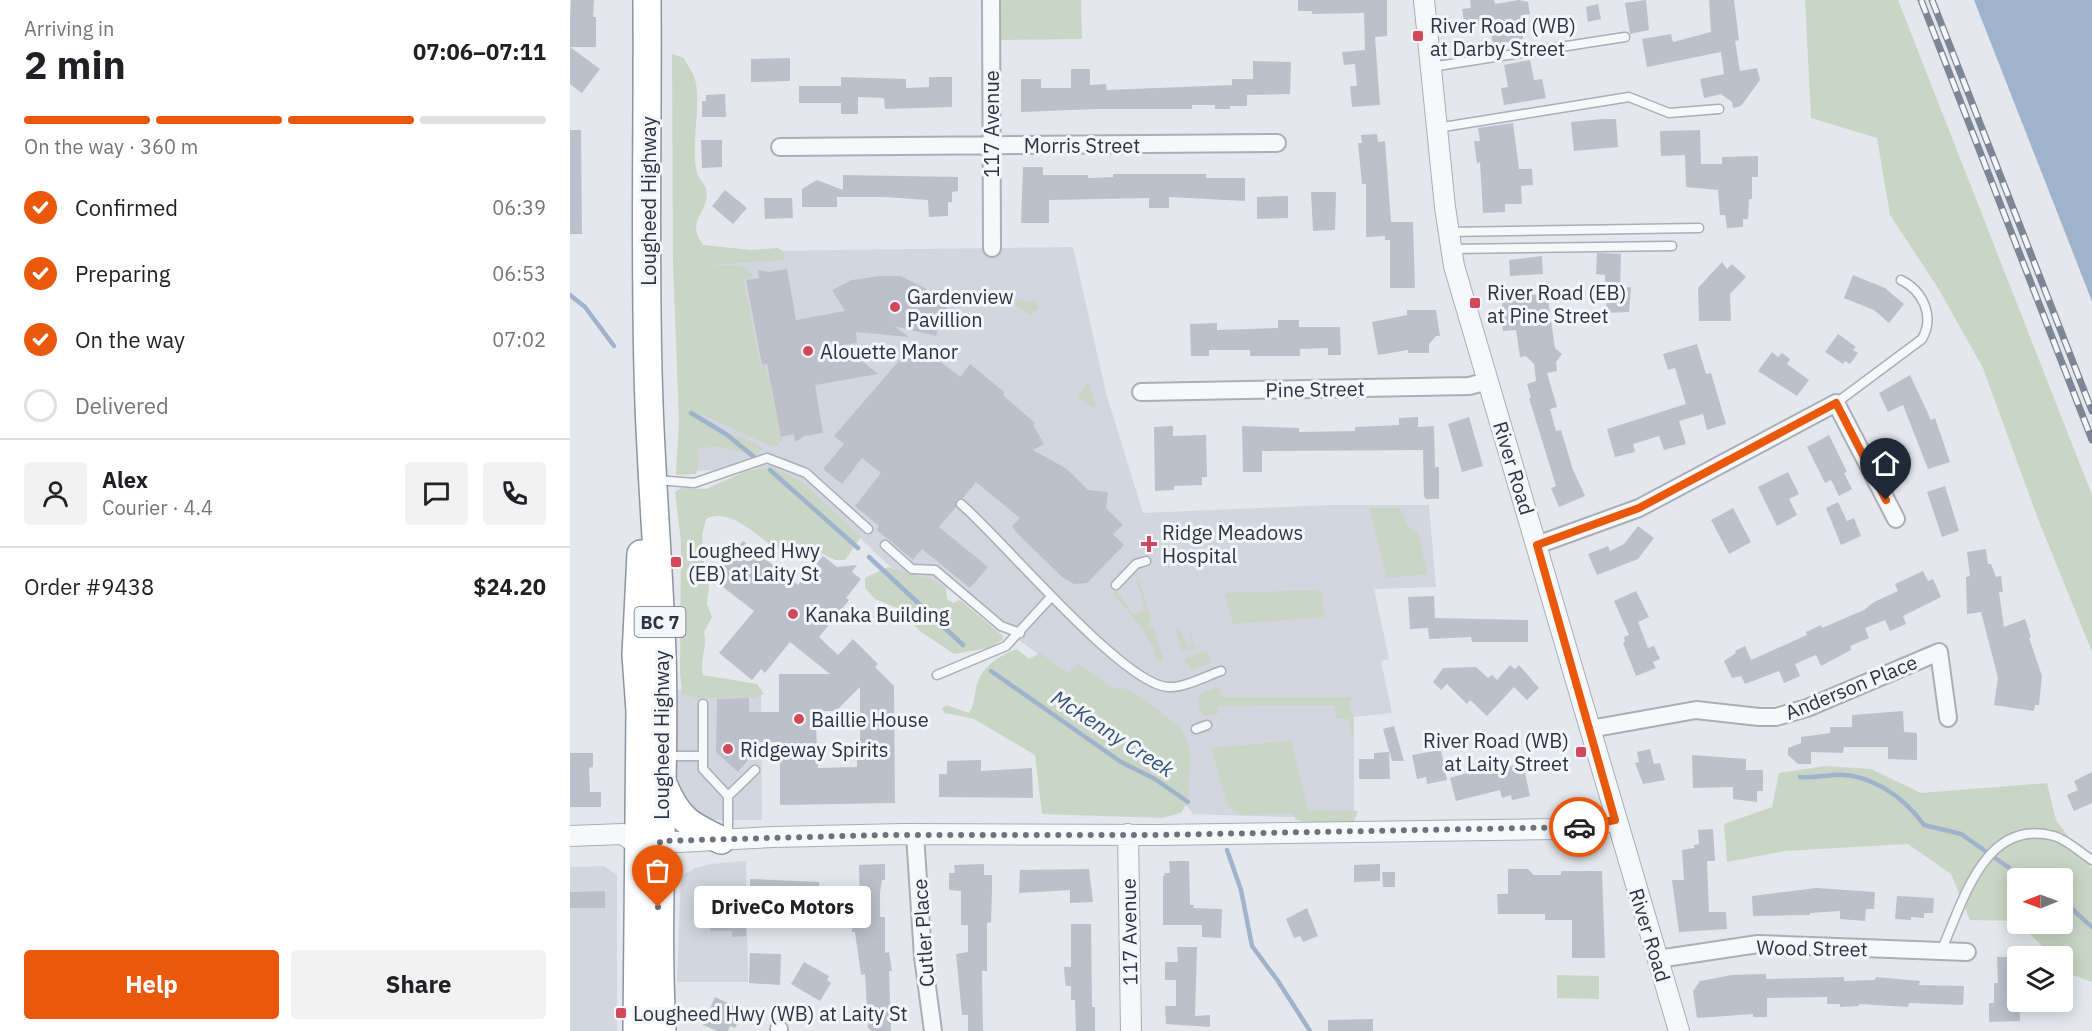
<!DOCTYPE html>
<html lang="en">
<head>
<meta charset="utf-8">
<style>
	:root { --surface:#fff; --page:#f2f2f2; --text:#202124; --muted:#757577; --line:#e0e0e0; --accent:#ea580c }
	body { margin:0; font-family:"IBM Plex Sans",sans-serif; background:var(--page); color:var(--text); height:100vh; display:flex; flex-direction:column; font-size:22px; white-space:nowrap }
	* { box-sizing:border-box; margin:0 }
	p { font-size:20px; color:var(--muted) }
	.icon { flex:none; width:33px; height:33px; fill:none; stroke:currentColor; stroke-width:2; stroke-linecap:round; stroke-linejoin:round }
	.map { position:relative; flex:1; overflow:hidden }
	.side { display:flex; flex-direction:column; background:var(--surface); width:570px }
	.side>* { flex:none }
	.needle { width:39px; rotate:269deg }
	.buttons { position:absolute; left:1437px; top:868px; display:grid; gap:12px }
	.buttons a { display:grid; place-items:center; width:66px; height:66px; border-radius:6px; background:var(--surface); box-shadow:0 3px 15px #0003; font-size:30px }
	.pin { position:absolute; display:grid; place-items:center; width:51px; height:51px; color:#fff; margin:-62px -26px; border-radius:50% 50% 50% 0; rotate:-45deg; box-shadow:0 0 6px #0007 }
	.pin .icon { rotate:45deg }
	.courier { position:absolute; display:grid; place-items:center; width:60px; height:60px; margin:-30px; border:4px solid #ea580c; border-radius:50%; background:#fff; color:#222; box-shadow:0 2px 8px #0007 }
	.bubble { position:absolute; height:42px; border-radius:6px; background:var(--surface); box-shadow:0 3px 15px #0003; font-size:20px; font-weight:700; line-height:42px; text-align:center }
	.overview em { font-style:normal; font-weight:700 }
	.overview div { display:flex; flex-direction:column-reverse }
	.overview { display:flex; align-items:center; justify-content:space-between; height:102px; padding:0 24px }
	h1 { font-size:39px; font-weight:700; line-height:45px }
	.bar { display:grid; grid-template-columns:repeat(4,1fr); gap:9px 6px; align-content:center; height:72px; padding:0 24px }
	.bar i { height:8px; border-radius:4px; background:var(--line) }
	.bar .current { background:var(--accent) }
	.bar p { grid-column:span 4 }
	.line { display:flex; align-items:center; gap:15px; padding:0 24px; border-top:2px solid var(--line) }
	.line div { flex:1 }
	.round { display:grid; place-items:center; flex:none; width:63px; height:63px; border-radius:6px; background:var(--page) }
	ol { padding:0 24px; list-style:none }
	li { display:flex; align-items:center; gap:18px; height:66px }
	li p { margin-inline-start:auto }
	li .icon { padding:6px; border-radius:50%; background:var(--accent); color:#fff; stroke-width:4 }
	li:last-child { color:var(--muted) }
	li i { width:33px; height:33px; border:3px solid var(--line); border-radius:50% }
	.cta { display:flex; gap:12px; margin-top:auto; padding:12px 24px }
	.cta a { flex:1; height:69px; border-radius:6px; background:var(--accent); color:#fff; font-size:24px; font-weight:700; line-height:69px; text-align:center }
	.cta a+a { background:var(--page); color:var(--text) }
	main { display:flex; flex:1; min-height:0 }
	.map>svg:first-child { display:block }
</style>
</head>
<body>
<main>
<section class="side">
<div class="overview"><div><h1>2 min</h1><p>Arriving in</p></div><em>07:06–07:11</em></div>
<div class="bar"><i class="current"></i><i class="current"></i><i class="current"></i><i></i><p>On the way · 360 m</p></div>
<ol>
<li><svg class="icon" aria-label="check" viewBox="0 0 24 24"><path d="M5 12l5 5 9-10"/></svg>Confirmed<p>06:39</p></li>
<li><svg class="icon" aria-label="check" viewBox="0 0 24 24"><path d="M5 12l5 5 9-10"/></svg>Preparing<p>06:53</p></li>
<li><svg class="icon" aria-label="check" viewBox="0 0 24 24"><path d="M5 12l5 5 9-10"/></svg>On the way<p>07:02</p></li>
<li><i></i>Delivered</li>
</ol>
<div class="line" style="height:108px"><a class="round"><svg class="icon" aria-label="person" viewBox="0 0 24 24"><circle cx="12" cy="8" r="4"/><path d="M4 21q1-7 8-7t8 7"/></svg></a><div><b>Alex</b><p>Courier · 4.4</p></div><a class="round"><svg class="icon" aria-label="chat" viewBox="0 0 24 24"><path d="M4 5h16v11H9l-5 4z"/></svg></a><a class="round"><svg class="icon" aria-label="phone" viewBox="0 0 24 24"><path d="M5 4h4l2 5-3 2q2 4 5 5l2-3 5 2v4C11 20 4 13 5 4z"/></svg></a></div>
<div class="line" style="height:78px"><div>Order #9438</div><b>$24.20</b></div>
<div class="cta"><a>Help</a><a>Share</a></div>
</section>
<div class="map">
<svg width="1522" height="1031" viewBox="0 0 1522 1031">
	<rect width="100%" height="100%" fill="#e4e7ec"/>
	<path fill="#d2d6de" d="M503,247L536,393L573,513L762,505H859L866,587L804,589L819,659L811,661L822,713L784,717V819L623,814L543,709L379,589L328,574L264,514L188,469L110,471V252Z
		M191,689L192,820H138L123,814L105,784L106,690Z
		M176,861L178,982H107L111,876L125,868L142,864Z
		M34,866L47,875V1031H0V867Z"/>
	<path fill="#c9d6c5" d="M429,0H511L512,39L430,40Z
		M1235,0H1328L1522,495V652L1468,519L1413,368L1368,288L1320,215L1307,138L1241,118Z
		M102,54L114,58C117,65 123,72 125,79C132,107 120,144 127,173C129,179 135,184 136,189C141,213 114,218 133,245L181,250L208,248L215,253L214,260L137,265L172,266L182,274V277L174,281L191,366H196L212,442L204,439L209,445L201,446L129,413C140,435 176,433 193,449L185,455L145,446L127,449L129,462L126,474L106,475V471L109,422L103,263Z
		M447,300L465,302L470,307L460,315L445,304Z
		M518,382L526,406L523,408L508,396Z
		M203,468L231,481L291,537L275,560H265L251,553L242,558L223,546L204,548C187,535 159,507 136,519L132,535L135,575L139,585L137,604L142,617L134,632C138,646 129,660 133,675L187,684L194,694L184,698H126L112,693L110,672L111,541L105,492L111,488L136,489L178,470Z
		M799,508H830L837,525L848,534L858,574L817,578Z
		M318,567C338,575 359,575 376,589L377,599L383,603L390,600L433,636L432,640L419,648L384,654L350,631L327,608L305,599L295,588V578Z
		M566,577L569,580L581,620L579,621L580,627L583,626L593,659L591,662L586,659C587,644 556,606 544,596L543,591L546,590L563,614L575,610Z
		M751,590L755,617L663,624L654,593Z
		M617,615L624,646L636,645L612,651L605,630L610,629L617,647L622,646Z
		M447,649L459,659L470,653L498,673L509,664L542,688L557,689L569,696L611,728L618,743L620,759L618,802L611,813L592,818L472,814L465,755L404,719L375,713L372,709L376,705L399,713C404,706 404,698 406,689C410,667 427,657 447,649Z
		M634,652L638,653L641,663L622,670L614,659Z
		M648,687L651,697H782L779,706L783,715V743L779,719L766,718L765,705L647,706L648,714L635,716L629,709L628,695Z
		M721,741L738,810L788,811L783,824H740L725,819L724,813L671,815L665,811L663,812L658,806L641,748Z
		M1255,766L1301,769L1351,793L1477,783L1486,820L1522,868V982L1500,974L1493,967L1492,957H1483L1450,924H1492V879H1448L1447,921L1400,920L1381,874L1338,844L1215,851L1157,862L1154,824L1202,807L1209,773Z
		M987,975L1029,976V999L987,998Z"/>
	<path fill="#9fb4cc" d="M1404,0H1522V302L1516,286Z"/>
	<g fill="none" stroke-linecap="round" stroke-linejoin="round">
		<path stroke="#9fb4cc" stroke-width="4.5" d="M0,295L15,307L44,346
			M121,413L156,434L184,457
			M200,470L288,548
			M299,557L393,645
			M421,671L551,762L585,779L618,802
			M1230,777C1242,778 1251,776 1263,775C1299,772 1334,797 1354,825L1391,834L1455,879
			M657,850L671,890L682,946L708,981L740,1031
			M1492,900L1522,927"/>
	</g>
	<path fill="#bbc0ca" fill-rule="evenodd" d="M1,0H24L23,17H26V47H0L30,69L12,93L0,84V16Z
		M728,0H817V36L805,37L810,105L782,107L780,86H787L785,64L774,65L772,52L795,50L794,13L742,14V11H728Z
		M900,0H924L925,4L949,0L958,2L960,14L953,15V39L923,45L919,23L895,27L892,9L901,8Z
		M1076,0L1079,30L1060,34L1055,3Z
		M1139,0H1164L1169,40L1165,41L1170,71L1187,68L1190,80L1171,106L1163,108L1162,102L1151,94L1134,98L1130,79L1154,74L1151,52L1077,67L1072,39L1101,34L1103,42L1141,32Z
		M1028,4L1031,19L1018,22L1016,7Z
		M220,58V81L181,82V59Z
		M960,60L964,80L972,79L976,98L934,105L931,88L938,87L934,65Z
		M683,61L721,62L720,94L677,95V106H660V109H645V105H622V109H527L451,112V79H471V88H501V69H520V85L536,84L537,90L662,85V79H683Z
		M271,77L336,79V88L359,87V77H382V107L315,109L314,98L288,97V114H271V103H229V86H271Z
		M155,94L156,117H132V101H136V95Z
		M1033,119H1046L1048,147L1004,151L1001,122Z
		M943,123L949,169H962L963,185L951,186L952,204H935V212L913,213L910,162L907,163L904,141H910L908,128Z
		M0,130H11L12,234H0Z
		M1130,130L1131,164H1152V157L1188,156V177H1182V199H1179L1178,219H1173V227L1157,228L1155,215H1150L1148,190L1116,187L1115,155L1091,156L1090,131Z
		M807,134L808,142L815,141L821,222H843L845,288H820V240H815V236L796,237V184H792L788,143H792L791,135Z
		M131,140H152V167L132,168Z
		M453,167H473V175H518V178L543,177V174H636V178H675V201L599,197V208H579V198L479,200V223H451Z
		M273,175L388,177V191L382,192V202H378V216L359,217L358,200L315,197H267V207H232V189L247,180L273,190Z
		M155,190L177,208L163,224L142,206Z
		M741,192H766L765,230L743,231Z
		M718,196V218L687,219V197Z
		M194,198H222L223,218L195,219Z
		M1027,253L1051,254L1050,288L1061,287L1059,312L1037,313L1035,275L1026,274Z
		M972,256L973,274L940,276L939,260Z
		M1152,262L1157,269L1162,264L1176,277L1160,294L1161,321H1129L1128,288Z
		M217,269L226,320L275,311L262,290L282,280L310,276H330L355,288L375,305L383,316L368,326L366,336L324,326L339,337L286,332L287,343L272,345L308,374L245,385L253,433L235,436L225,442L224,434L211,437L197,364L192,365L176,280L189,278L188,270L199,272Z
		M1283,275L1315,288L1334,304L1319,323L1304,310L1274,298Z
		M977,293L985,348L992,354L986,362L987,371L977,373L987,407L980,409L986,431L991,430L1003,470L1015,496L989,507L981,488L986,486L959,398H961L957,384L966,381L964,364L956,356L950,357L946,330L933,331L931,317L933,299Z
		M837,310H866L870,336H866L859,344V353H838V350L808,355L802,322L837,315Z
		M708,320H729V327H770L771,355H758V348L730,349V356H680V350H639V356H621L620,324L647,323V330L708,328Z
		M1268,334L1286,347L1283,350L1288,353L1280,364L1275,361L1273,364L1255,352Z
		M345,342L390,377L400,364L434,392L433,395L465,423L463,425L474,444L463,450L497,469L518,490L538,492L536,508L553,525L543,534L554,545L517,583L504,584L492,577L447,533L442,526L450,518L406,482L393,498L386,500V507L369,527L418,567L400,588L352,549L343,560L307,530L309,526L285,506L311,473L292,458L272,484L253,469L274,444L264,436Z
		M1127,344L1136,374L1141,373L1156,424L1137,430L1133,414L1109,421L1116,444L1094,450L1089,436L1063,444L1065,452L1045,457L1037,429L1116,404L1105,368L1098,370L1093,354Z
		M1202,352L1208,357L1212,353L1220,359L1217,364L1239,380L1227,396L1188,371Z
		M1340,375L1361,420L1365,418L1380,462L1358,469L1333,405L1318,412L1309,393Z
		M848,417V427L864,426L865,467H869V499H856L854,496L853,450L692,451V472H673L672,426L729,428V432L785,431V427L829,425V418Z
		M899,417L913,466L892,472L878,424Z
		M603,426V436L636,435L637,477H632V485L604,486V490L585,491L584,427Z
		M1259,435L1277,472L1274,473L1282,489L1269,496L1261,480L1255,483L1237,447Z
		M1218,472L1229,494L1219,499L1227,515L1207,526L1188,487Z
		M1375,486L1389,531L1372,537L1357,492Z
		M1268,502L1277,521L1284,518L1291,536L1271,545L1256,508Z
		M1163,508L1181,542L1159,554L1141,520Z
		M1068,526L1084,538L1068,559L1027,575L1018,554L1038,546L1040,551L1054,544Z
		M173,541L228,585L253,556L267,567L287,565L282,572L291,579L276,598L279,600L249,637L268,655L283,639L308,664L305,667L324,686L325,803L210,805V742H177L178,760L168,772L146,752L147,699L179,698V712H209V674H260L220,642L195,673L191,669L182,680L149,653L184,611L153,587L157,582L146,574ZM290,687V757H287V767L248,768L246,727L249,726L248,711H266Z
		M1416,549L1418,564H1421L1426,577L1431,576L1433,592H1429L1434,627L1455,619L1461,637L1459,638L1472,676L1469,705H1465L1464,711L1424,705L1428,678L1411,612L1397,614L1396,577L1400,576L1397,552Z
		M1353,571L1358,581L1363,579L1371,597L1333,616L1336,624L1320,631L1315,620L1295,628L1299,638L1280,646L1281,650L1251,666L1246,655L1225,664L1230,676L1214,683L1209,671L1175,684L1171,676L1162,678L1154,661L1166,653L1165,651L1175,646L1181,660L1237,635L1236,632L1251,625L1252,628L1294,610L1304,602L1328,591L1325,584Z
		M1066,591L1079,617L1068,622L1078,648L1084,646L1090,659L1083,662L1086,668L1066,676L1053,643L1055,642L1054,637L1059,635L1044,601Z
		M864,596L865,618L958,620V642H902L901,637L859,639L858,628L840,629L838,597Z
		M940,665L945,669L949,665L969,688L957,700L944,687L917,716L900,700L897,704L877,684L871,690L863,682L873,668L906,667L918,678L922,675L927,680Z
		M1333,711L1334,732L1347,733V760L1318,759V747H1274L1273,753L1241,752V764H1228L1218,755V748L1231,743V737L1260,733V727H1282V715Z
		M824,726L834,761H822L813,729Z
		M1080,749L1084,764L1090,763L1095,780L1073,784L1065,763L1069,762L1067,752Z
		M871,750L877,780L857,784L856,777L847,779L842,755Z
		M819,752L820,779H789V759H804V753Z
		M0,753H23V767L19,768L20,792H31V807H0Z
		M1122,755L1176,759V770H1193V791H1187V802L1163,799V787L1123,788Z
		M411,760V771L462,768L463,798L369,797V774H377V761Z
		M918,762L920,771L953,763L960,796L942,800L941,795L932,798L930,790L886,801L880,778L907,770L906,765Z
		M1522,772V803L1504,811L1497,795L1508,790L1504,781Z
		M1143,829L1145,861H1137L1139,912H1156L1157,929L1109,932L1102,880H1114L1112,850L1124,848V845L1129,844L1128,830Z
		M599,861H619L620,905H624L623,908L652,909L651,938L632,937V925H593V877L595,873H600Z
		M315,864V880H312L310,892V917H315V953L319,952L322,971H319L321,1031H302L298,1028L295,974L291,975L285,932H282L284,904H290L289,865Z
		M414,864V875H422V891L421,922L417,923V971H412L413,1031H398V1015H392L386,954L398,952V925H391V891L379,890V873H385L384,865Z
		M810,864V881L784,882V865Z
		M519,869L523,902L500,903V890L449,893L450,870Z
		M938,869H958L964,875H991V871H1032L1035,958H1002V920H975V914H928L927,894H938Z
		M812,872H825V887H813Z
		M180,879L249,882L250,902L202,903V907L176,908V936L162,937V931H140L143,897L180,896Z
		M1246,888L1305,892L1304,909H1296L1295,921L1270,919V911L1240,913V915L1183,916L1182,896Z
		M35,891V908H0V892Z
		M1327,896L1364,898L1363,913H1354V918L1341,917V920L1325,919Z
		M737,908L748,936L733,942L730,936L724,938L716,919Z
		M501,924H521L522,1007H525V1031H506L505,1000H501V986H496L495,980L494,967H501Z
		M607,947H627L625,1016L640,1015V1027L596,1024L595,1006H606V980H595V962H608Z
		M180,953L211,954L210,985L179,983Z
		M1427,957H1441V964H1448L1450,1021L1419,1022V1003H1424V983H1428Z
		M234,962L259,976L257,980L261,983L250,1001L221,984Z
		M1196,974V979L1274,977V981L1305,980L1306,977L1350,981L1349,985L1394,986L1393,1005L1339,1003L1338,1007L1289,1004V1006L1270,1007V1004H1257V997L1197,998V1017H1183V1014L1127,1018L1123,991L1130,981L1162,975Z
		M145,997L173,1010L165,1028L160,1026L158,1031H147L133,1025Z
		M803,1019V1031H758V1020Z"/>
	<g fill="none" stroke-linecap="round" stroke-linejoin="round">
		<defs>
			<path id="service" d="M861,67L1055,37
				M867,128L1059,97L1099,113L1149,109
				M878,232L1129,228
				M881,249L1102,246
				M1266,403L1352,339C1365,316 1353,291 1331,280
				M87,480L124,483L197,458L236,473L298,529
				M391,504C432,539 553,685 598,687C614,688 636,676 651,671
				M315,545L342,569L365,570L431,626L450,633
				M546,585L566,564L576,561
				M367,675L436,646L481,597
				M133,704V769L158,796V839
				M626,729L637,725
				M97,756H133
				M158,796L185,770
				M1371,951C1393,903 1414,817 1484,836C1496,839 1511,853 1522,860"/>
			<path id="minor" d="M421,0L422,248
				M210,147L707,143
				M571,392L899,386L918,381
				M967,545L1069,508L1266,403L1326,519
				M1020,729L1126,710L1189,717H1206L1237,708L1369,652L1378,718
				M345,834L353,957L363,1031
				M1088,959L1188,944L1397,952
				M209,1031V1029"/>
			<path id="tertiary" d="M854,0L875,207L884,266L1109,1031
				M558,834L561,1031
				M0,836L53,834L61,840L109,842L203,837L333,834L586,835L986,829L1025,826L1045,820"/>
			<path id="trunk" d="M77,0C78,135 74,270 79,404C82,487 89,570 92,653C96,779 85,905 92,1031
				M94,786C108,819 119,825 151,840
				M67,1031L70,711L66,655L71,554"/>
		</defs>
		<use href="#service" stroke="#a9aeb7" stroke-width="11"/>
		<use href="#minor" stroke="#a9aeb7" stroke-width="20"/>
		<use href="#tertiary" stroke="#a9aeb7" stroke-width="22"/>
		<use href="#trunk" stroke="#8b94a3" stroke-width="30"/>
		<use href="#service" stroke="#f7f8fa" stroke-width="8"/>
		<use href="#minor" stroke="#f7f8fa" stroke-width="16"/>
		<use href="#tertiary" stroke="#f7f8fa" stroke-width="20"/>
		<use href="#trunk" stroke="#fff" stroke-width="27"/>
		<defs>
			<path id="rail" d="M1351,0L1522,440
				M1362,0L1522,411"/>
		</defs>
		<use href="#rail" stroke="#7d8696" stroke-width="7"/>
		<use href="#rail" stroke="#f4f6f9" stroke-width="4.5" stroke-dasharray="14" stroke-linecap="butt"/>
	</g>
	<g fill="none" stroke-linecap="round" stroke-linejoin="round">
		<path stroke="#6c737f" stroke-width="6" stroke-dasharray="0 10.8" d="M88,907L90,841L312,835H586L1009,827"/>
		<path stroke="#ea580c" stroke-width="8" d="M1009,827L1045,820L967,545L1069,508L1266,403L1316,500"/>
	</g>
	<g fill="#d1495b" stroke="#f4f6f9" stroke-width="2">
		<rect x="842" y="30" width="12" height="12" rx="3"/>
		<rect x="899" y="297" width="12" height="12" rx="3"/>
		<circle cx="325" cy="307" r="6"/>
		<circle cx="238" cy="351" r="6"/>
		<path d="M576 535h6v6h6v6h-6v6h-6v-6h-6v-6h6z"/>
		<rect x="100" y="556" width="12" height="12" rx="3"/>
		<circle cx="223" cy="614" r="6"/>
		<circle cx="229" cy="719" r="6"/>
		<circle cx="158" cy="749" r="6"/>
		<rect x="1005" y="746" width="12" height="12" rx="3"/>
		<rect x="45" y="1007" width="12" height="12" rx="3"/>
	</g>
	<g text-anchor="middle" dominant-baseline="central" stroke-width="6" stroke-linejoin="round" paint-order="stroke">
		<rect fill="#f4f6f9" stroke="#676e7b" stroke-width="1.5" x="64.5" y="607" width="51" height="30" rx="4.5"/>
		<g font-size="18" font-weight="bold" fill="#2b3445">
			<text x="90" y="622">BC 7</text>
		</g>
		<g font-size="20" fill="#2b3445" stroke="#f4f6f9" text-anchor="start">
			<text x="860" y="25">River Road (WB)<tspan x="860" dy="23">at Darby Street</tspan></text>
			<text x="917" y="292">River Road (EB)<tspan x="917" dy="23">at Pine Street</tspan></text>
			<text x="337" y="296">Gardenview<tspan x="337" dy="23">Pavillion</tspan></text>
			<text x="250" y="351">Alouette Manor</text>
			<text x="592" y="532">Ridge Meadows<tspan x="592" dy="23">Hospital</tspan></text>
			<text x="118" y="550">Lougheed Hwy<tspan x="118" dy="23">(EB) at Laity St</tspan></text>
			<text x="235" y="614">Kanaka Building</text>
			<text x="241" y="719">Baillie House</text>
			<text x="999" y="740" text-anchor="end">River Road (WB)<tspan x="999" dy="23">at Laity Street</tspan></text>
			<text x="170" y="749">Ridgeway Spirits</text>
			<text x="63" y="1013">Lougheed Hwy (WB) at Laity St</text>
		</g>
		<g font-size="20" fill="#2b3445" stroke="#f4f6f9">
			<text transform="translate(421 124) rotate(-90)">117 Avenue</text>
			<text x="512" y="145">Morris Street</text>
			<text transform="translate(78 201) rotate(-90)">Lougheed Highway</text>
			<text transform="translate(745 389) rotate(-1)">Pine Street</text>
			<text transform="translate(944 468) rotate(73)">River Road</text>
			<text transform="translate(1281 687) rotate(-22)">Anderson Place</text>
			<text transform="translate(91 735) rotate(-90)">Lougheed Highway</text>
			<text transform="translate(559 932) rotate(-91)">117 Avenue</text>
			<text transform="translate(353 933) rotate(-94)">Cutler Place</text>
			<text transform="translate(1080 935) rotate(73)">River Road</text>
			<text transform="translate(1242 948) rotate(1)">Wood Street</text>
		</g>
		<g font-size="21" font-style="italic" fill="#34527a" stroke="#f4f6f9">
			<text transform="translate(543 733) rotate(33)">McKenny Creek</text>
		</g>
	</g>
</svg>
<div class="buttons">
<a><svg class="needle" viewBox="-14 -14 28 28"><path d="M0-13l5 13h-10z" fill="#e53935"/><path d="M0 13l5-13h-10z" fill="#757577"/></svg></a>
<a><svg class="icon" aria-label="layers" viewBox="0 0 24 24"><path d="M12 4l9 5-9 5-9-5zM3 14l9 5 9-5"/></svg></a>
</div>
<div class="pin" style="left:88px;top:907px;background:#ea580c"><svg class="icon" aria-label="bag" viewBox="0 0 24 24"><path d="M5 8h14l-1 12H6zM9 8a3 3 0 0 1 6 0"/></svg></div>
<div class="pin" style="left:1316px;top:500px;background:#1f2937"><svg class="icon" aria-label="home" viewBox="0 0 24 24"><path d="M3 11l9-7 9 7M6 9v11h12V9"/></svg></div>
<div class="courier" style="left:1009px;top:827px"><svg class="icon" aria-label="car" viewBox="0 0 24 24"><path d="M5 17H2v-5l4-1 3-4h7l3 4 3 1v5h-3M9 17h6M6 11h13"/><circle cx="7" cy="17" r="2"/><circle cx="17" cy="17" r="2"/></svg></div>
<div class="bubble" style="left:124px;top:886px;width:177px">DriveCo Motors</div>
</div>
</main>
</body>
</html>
